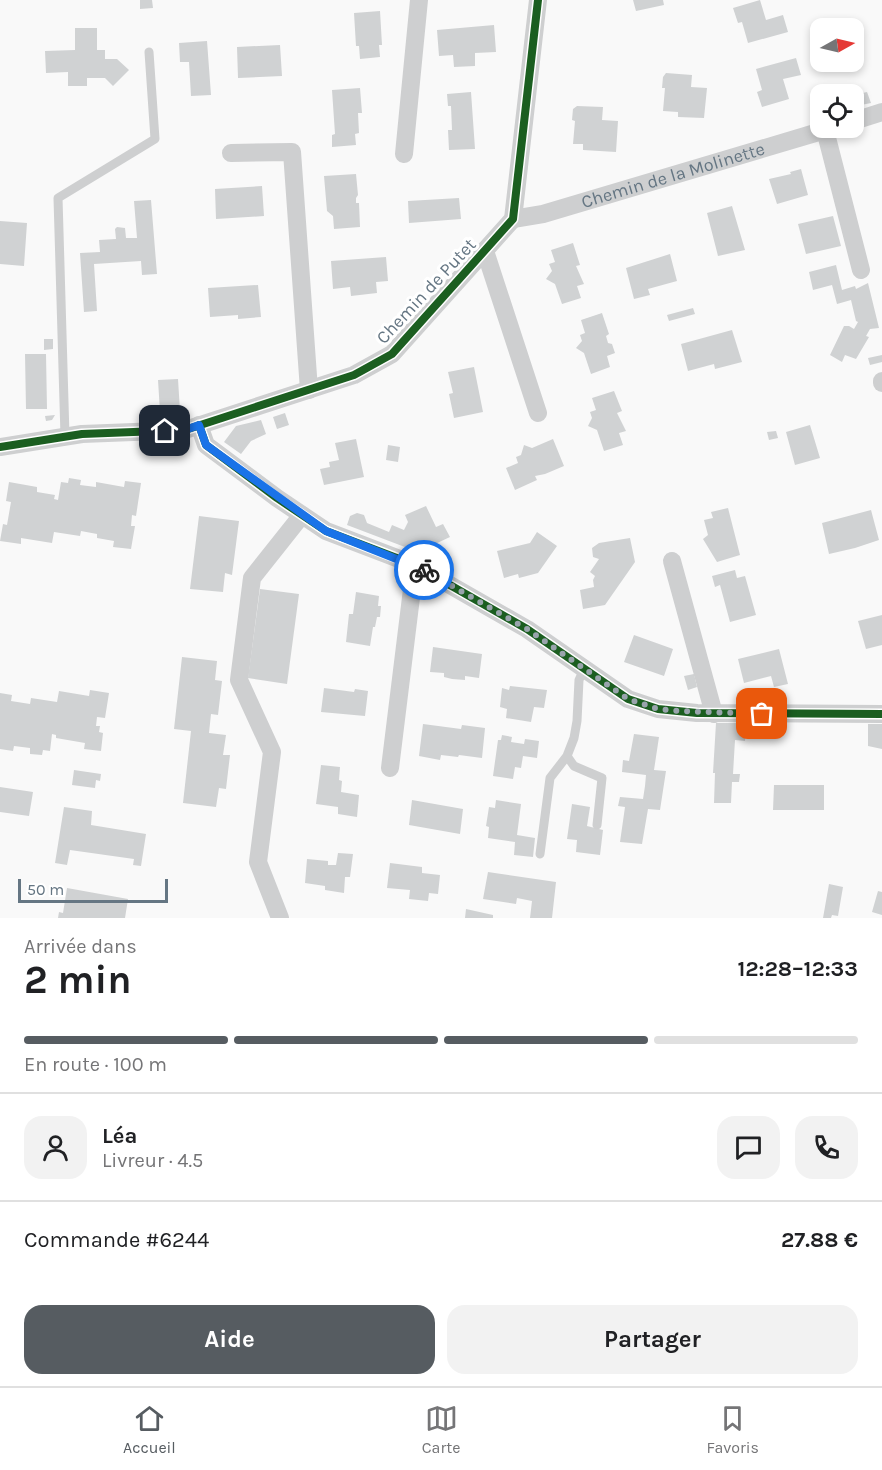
<!DOCTYPE html>
<html lang="fr">
<head>
<meta charset="utf-8">
<style>
	:root { --surface:#fff; --page:#f2f2f2; --text:#202124; --muted:#757577; --line:#e0e0e0; --accent:#565c61 }
	body { margin:0; font-family:Karla,sans-serif; background:var(--page); color:var(--text); height:100vh; display:flex; flex-direction:column; font-size:22px; white-space:nowrap }
	* { box-sizing:border-box; margin:0 }
	p { font-size:20px; color:var(--muted) }
	.icon { flex:none; width:33px; height:33px; fill:none; stroke:currentColor; stroke-width:2; stroke-linecap:round; stroke-linejoin:round }
	.map { position:relative; height:918px; overflow:hidden }
	.details { display:flex; flex-direction:column; background:var(--surface); flex:1 }
	.details>* { flex:none }
	.needle { width:39px; rotate:82deg }
	.tools { position:absolute; left:810px; top:18px; display:grid; gap:12px }
	.tools a { display:grid; place-items:center; width:54px; height:54px; border-radius:12px; background:var(--surface); box-shadow:0 3px 9px #0003; font-size:30px }
	.scale { position:absolute; left:18px; bottom:15px; width:150px; box-sizing:border-box; padding-left:6px; border:3px solid #657683; border-top:0; font-size:16px; line-height:21px; white-space:nowrap; color:#657683; -webkit-text-stroke:4px #fff; paint-order:stroke }
	.pin { position:absolute; display:grid; place-items:center; width:51px; height:51px; color:#fff; margin:-26px; border-radius:12px; box-shadow:0 3px 9px #0006 }
	.courier { position:absolute; display:grid; place-items:center; width:60px; height:60px; margin:-30px; border:4px solid #1a73e8; border-radius:50%; background:#fff; color:#222; box-shadow:0 2px 8px #0007 }
	.overview em { font-style:normal; font-weight:700 }
	.overview div { display:flex; flex-direction:column-reverse }
	.overview { display:flex; align-items:center; justify-content:space-between; height:102px; padding:0 24px }
	h1 { font-size:39px; font-weight:700; line-height:45px }
	.bar { display:grid; grid-template-columns:repeat(4,1fr); gap:9px 6px; align-content:center; height:72px; padding:0 24px }
	.bar i { height:8px; border-radius:4px; background:var(--line) }
	.bar .active { background:var(--accent) }
	.bar p { grid-column:span 4 }
	.line { display:flex; align-items:center; gap:15px; padding:0 24px; border-top:2px solid var(--line) }
	.line div { flex:1 }
	.round { display:grid; place-items:center; flex:none; width:63px; height:63px; border-radius:18px; background:var(--page) }
	.button { display:flex; gap:12px; margin-top:auto; padding:12px 24px }
	.button a { flex:1; height:69px; border-radius:18px; background:var(--accent); color:#fff; font-size:24px; font-weight:700; line-height:69px; text-align:center }
	.button a+a { background:var(--page); color:var(--text) }
	.menu { display:flex; justify-content:space-around; align-items:center; height:84px; border-top:2px solid var(--line); background:var(--surface); font-size:16px; color:var(--muted) }
	.menu a { display:grid; justify-items:center; gap:3px }
	.menu .active { color:var(--accent) }
	.map>svg:first-child { display:block }
</style>
</head>
<body>
<div class="map">
<svg width="882" height="918" viewBox="0 0 882 918">
	<rect width="100%" height="100%" fill="#f9f9f9"/>
	<path fill="#d0d2d3" d="M140,0H152L153,8L140,9Z
		M633,0H663L664,5L636,11Z
		M760,0L766,20L783,15L788,32L748,43L742,22L738,23L733,8Z
		M380,11L382,45H379L380,57L360,59L359,46H356L354,13Z
		M494,25L496,52L475,53V66L454,67L453,55L439,56L437,30Z
		M75,28H97V50H105V59H117L129,70L113,86L105,78H87V86H68V72L46,73L45,51L75,50Z
		M207,41L211,95L191,96L189,62H180L179,43Z
		M280,45L282,76L238,78L237,47Z
		M796,58L801,75L783,79L789,99L762,107L757,92L762,90L756,69Z
		M666,73L692,75L691,87L707,88L704,118L678,117V112L663,111L665,88H662L663,77Z
		M360,88L362,113H358L359,133L355,134L356,145L332,147V135L335,134L332,90Z
		M471,92L475,149L449,150L448,130H452L451,106H448L447,94Z
		M867,92L871,103L861,105L858,94Z
		M577,106L603,107L602,120L618,121L616,152L583,150V144H573L575,121L572,120L573,109Z
		M801,169L808,195L777,204L769,179L791,174L790,172Z
		M356,174L358,195L356,198V203H359L360,227L334,229L333,216L327,211L324,176Z
		M262,186L264,216L216,219L215,189Z
		M459,198L461,219L409,223L408,201Z
		M151,200L157,274L142,275L141,261L94,264L97,311L84,312L80,253L100,252L99,240L116,239L115,229L117,227L125,228L126,238H137L134,201Z
		M732,206L745,250L718,256L707,213Z
		M833,216L841,246L806,254L798,224Z
		M0,221L27,223L24,266L0,264Z
		M573,243L580,265L576,266L584,284L577,286L581,298L562,304L555,284L546,279L552,271L549,264L555,262L551,250Z
		M670,254L677,281L648,289L650,295L634,299L626,268Z
		M386,257L388,281L376,282L377,293L351,296L350,287L333,289L331,261Z
		M836,265L842,290L855,286L856,289L868,283L879,328L870,329L866,336L869,337L856,359L845,355L842,362L830,355L844,326H849L854,329L858,322L856,321L851,300L837,304L832,285L813,290L809,272Z
		M258,285L261,317L238,319V315L210,317L208,288Z
		M693,308L695,314L669,321L667,315Z
		M602,313L609,334L606,336L608,343L612,344L615,353L607,356L610,367L591,374L584,353L576,348L582,341L580,335L585,333L581,320Z
		M732,330L742,362L715,369L714,364L688,371L681,344Z
		M44,339H53V349L44,350Z
		M25,354H46L47,409H26Z
		M882,355V362L870,365L868,358Z
		M474,367L483,412L454,418L449,394L453,393L448,372Z
		M178,379L180,411L160,412L158,380Z
		M614,391L622,411L617,413L626,431L619,433L623,445L604,451L597,430L588,426L592,418L590,412L596,410L592,398Z
		M285,413L289,425L277,429L273,417Z
		M55,415L52,420L46,421L45,416Z
		M261,420L266,434L251,441L241,454L224,442L236,426Z
		M810,425L820,458L795,465L786,432Z
		M776,431L778,438L769,440L767,432Z
		M356,439L364,477L324,485L320,469L330,467L329,462L339,460L335,443Z
		M553,439L564,466L545,474L535,476L537,480L515,490L506,468L518,463L516,457L521,455L524,445L532,448Z
		M388,445L400,447L398,462L386,460Z
		M69,478L81,480L80,485L96,487V482L124,487L125,481L141,483L136,516L132,515L131,526H135L131,549L113,547L114,541L97,538V534L81,531L80,536L54,532L52,543L21,538V544L0,541L3,524L7,525L11,502L6,501L9,482L37,487V492L55,495L54,499L58,500L61,482L68,483Z
		M426,506L436,527L443,524L450,537L418,552L347,525L350,516L357,513L364,515L367,523L389,532L392,525L404,530L408,522L405,515Z
		M728,508L740,555L717,562L703,539L708,535L704,520L713,518L711,512Z
		M871,510L879,540L855,548L829,554L822,523Z
		M199,516L239,521L232,575L225,573L223,592L190,589Z
		M537,532L557,546L538,573L519,578L518,574L504,578L497,551L530,543Z
		M630,538L635,562L605,605L583,609L580,590L594,587L593,580L595,576L590,572L599,559L593,557L592,548L599,543Z
		M735,570L737,578L745,576L756,615L730,622L720,585L715,587L712,576Z
		M260,589L299,594L287,684L248,678Z
		M356,592L379,596L378,606H381L380,617H377L375,627H373L370,646L346,642L349,614H353Z
		M882,615V645L866,649L858,621Z
		M634,635L673,649L664,676L624,662Z
		M433,647L482,654L479,678L465,676V680L452,679L444,677V673L430,672Z
		M779,649L788,684L774,687L771,676L744,683L738,659Z
		M182,657L217,661L215,680L222,681L218,715L211,714L209,733L226,735L223,755H230L226,789L219,788L216,807L183,803L191,731L174,729Z
		M694,674L697,687L688,690L684,676Z
		M510,686L547,690L544,708L534,707L531,722L506,718L507,709L500,707L502,688L509,690Z
		M324,688L354,692L355,689L368,691L365,716L321,712Z
		M90,690L109,693L105,718L97,717L96,726H100L99,732L103,733L101,751L84,749L85,743L56,738V735L52,734L50,751L43,750L42,755L30,754V748L14,746L13,751L0,749V693L12,695L11,701L30,704L31,698L57,702L59,691L89,696Z
		M716,723H736V727H746L745,741L735,740L733,774H740L739,782H732L731,803H714L715,773H713Z
		M423,724L461,729L462,725L485,728L482,758L459,755L458,757L441,755L440,760L419,756Z
		M868,724H882V749L868,746Z
		M634,734L659,737L654,770L666,771L660,810L648,809L642,844L620,842L625,807L618,806L620,797L643,799L645,786L646,775L622,772L623,760L629,761Z
		M502,735L512,737L511,742L524,744L525,739L539,741L537,758L523,756L521,768L515,767L513,779L493,776L498,740H501Z
		M321,765L340,767L339,780L342,781L341,792L359,795L357,817L338,814V807L316,804Z
		M74,770L101,774L100,781L96,780L95,788L72,785Z
		M774,785H824V810H773Z
		M0,787L33,792L29,816L0,812Z
		M412,800L463,809L460,834L409,825Z
		M496,800L521,804L517,835L535,838L533,857L514,855L515,842L488,838L489,827L486,826L489,807L495,808Z
		M572,804L590,807L587,826L603,830L600,855L576,852L577,840L567,839Z
		M64,807L92,811L91,825L146,834L141,866L133,865L134,859L70,850L67,865L55,863Z
		M338,853L353,854L350,877H345L344,893L325,890V886L305,883L307,859L328,861V865H336Z
		M390,863L422,867V873L440,875L438,894L429,893L428,901L409,899L410,890L387,888Z
		M488,872L556,882L552,918H530L532,901L517,898L516,904L483,899Z
		M829,884L843,887L838,916L832,915L831,918H823Z
		M67,888L128,899L125,918H58L59,912L63,913Z
		M878,891L882,892V915L872,912Z
		M466,909L493,915V918H465Z"/>
	<g fill="none" stroke-linecap="round" stroke-linejoin="round">
		<path stroke="#cecfd0" stroke-width="9" d="M65,436L58,198L155,139L149,52
			M567,756L574,766L602,778L597,825
			M540,854L550,778L567,756L574,738L577,721L579,680L584,669"/>
		<g stroke="#cecfd0" stroke-width="18">
			<path d="M854,121L882,112"/>
			<path d="M825,130L861,270"/>
			<path d="M231,153L292,152L309,390"/>
			<path d="M404,154L419,0"/>
			<path id="s1" d="M513,219L543,214L832,128"/>
			<path d="M485,251L538,413"/>
			<path d="M882,381V383"/>
			<path d="M199,425L206,445L277,498L326,531L415,565L527,629L628,699L658,709L697,713L882,714"/>
			<path d="M0,447L82,434L185,430L354,375L392,354L513,219L538,0"/>
			<path d="M672,561L714,714"/>
			<path d="M390,768L415,565"/>
			<path d="M280,918L258,862L272,752L239,680L252,578L302,515"/>
		</g>
		<defs>
			<path id="cycleway" d="M199,425L206,445L277,498L326,531L415,565L527,629L628,699L658,709L697,713L882,714
				M0,447L82,434L185,430L354,375L392,354L513,219L538,0"/>
		</defs>
		<use href="#cycleway" stroke="#fff" stroke-width="11"/>
		<use href="#cycleway" stroke="#1b5e20" stroke-width="8"/>
	</g>
	<g fill="none" stroke-linecap="round" stroke-linejoin="round">
		<path stroke="#99a4ac" stroke-width="6" stroke-dasharray="0 10.8" d="M424,570L527,629L628,699L658,709L678,711L762,714"/>
		<path stroke="#1a73e8" stroke-width="8" d="M165,431L185,430L199,425L206,445L326,531L424,570"/>
	</g>
	<g text-anchor="middle" dominant-baseline="central" stroke-width="6" stroke-linejoin="round" paint-order="stroke">
		<g font-size="18" fill="#657683" stroke="#fff">
			<text stroke="none"><textPath href="#s1" startOffset="166">Chemin de la Molinette</textPath></text>
			<text transform="translate(426 291) rotate(-47)">Chemin de Putet</text>
		</g>
	</g>
</svg>
<div class="tools">
<a><svg class="needle" viewBox="-14 -14 28 28"><path d="M0-13l5 13h-10z" fill="#e53935"/><path d="M0 13l5-13h-10z" fill="#757577"/></svg></a>
<a><svg class="icon" aria-label="locate" viewBox="0 0 24 24"><circle cx="12" cy="12" r="6"/><path d="M12 2v4M12 18v4M2 12h4M18 12h4"/></svg></a>
</div>
<div class="scale">50 m</div>
<div class="pin" style="left:762px;top:714px;background:#ea580c"><svg class="icon" aria-label="bag" viewBox="0 0 24 24"><path d="M5 8h14l-1 12H6zM9 8a3 3 0 0 1 6 0"/></svg></div>
<div class="pin" style="left:165px;top:431px;background:#1f2937"><svg class="icon" aria-label="home" viewBox="0 0 24 24"><path d="M3 11l9-7 9 7M6 9v11h12V9"/></svg></div>
<div class="courier" style="left:424px;top:570px"><svg class="icon" aria-label="bike" viewBox="0 0 24 24"><circle cx="6" cy="16" r="4"/><circle cx="18" cy="16" r="4"/><path d="M6 16l4-8h5l3 8M10 8l3 8H6M13 5h3"/></svg></div>
</div>
<section class="details">
<div class="overview"><div><h1>2 min</h1><p>Arrivée dans</p></div><em>12:28–12:33</em></div>
<div class="bar"><i class="active"></i><i class="active"></i><i class="active"></i><i></i><p>En route · 100 m</p></div>
<div class="line" style="height:108px"><a class="round"><svg class="icon" aria-label="person" viewBox="0 0 24 24"><circle cx="12" cy="8" r="4"/><path d="M4 21q1-7 8-7t8 7"/></svg></a><div><b>Léa</b><p>Livreur · 4.5</p></div><a class="round"><svg class="icon" aria-label="chat" viewBox="0 0 24 24"><path d="M4 5h16v11H9l-5 4z"/></svg></a><a class="round"><svg class="icon" aria-label="phone" viewBox="0 0 24 24"><path d="M5 4h4l2 5-3 2q2 4 5 5l2-3 5 2v4C11 20 4 13 5 4z"/></svg></a></div>
<div class="line" style="height:78px"><div>Commande #6244</div><b>27.88 €</b></div>
<div class="button"><a>Aide</a><a>Partager</a></div>
</section>
<nav class="menu">
<a class="active"><svg class="icon" aria-label="home" viewBox="0 0 24 24"><path d="M3 11l9-7 9 7M6 9v11h12V9"/></svg>Accueil</a>
<a><svg class="icon" aria-label="map" viewBox="0 0 24 24"><path d="M3 6l6-2 6 2 6-2v14l-6 2-6-2-6 2zM9 4v14M15 6v14"/></svg>Carte</a>
<a><svg class="icon" aria-label="saved" viewBox="0 0 24 24"><path d="M7 4h10v16l-5-4-5 4z"/></svg>Favoris</a>
</nav>
</body>
</html>
